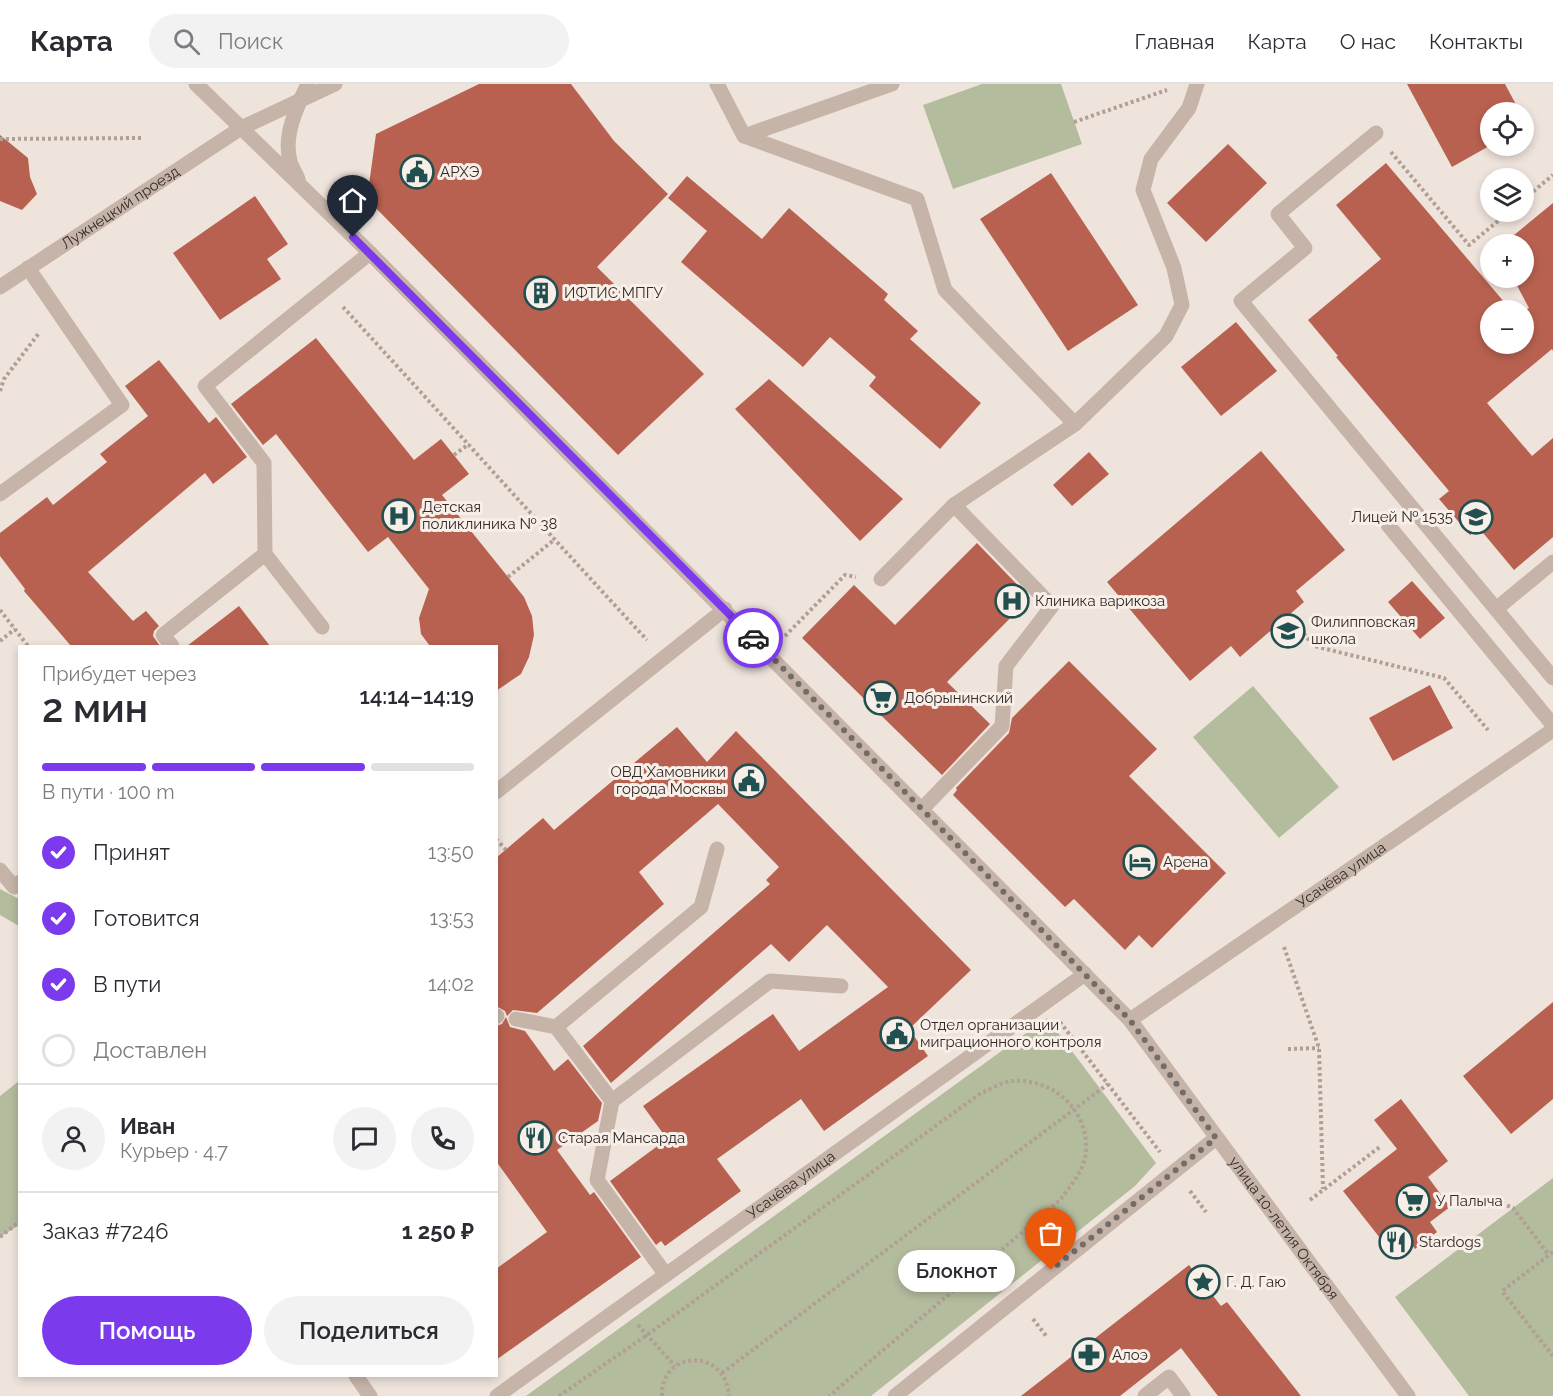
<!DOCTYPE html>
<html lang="ru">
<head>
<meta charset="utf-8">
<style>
	:root { --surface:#fff; --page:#f2f2f3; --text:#2b2b33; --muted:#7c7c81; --line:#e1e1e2; --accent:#7c3aed }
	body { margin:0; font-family:Raleway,sans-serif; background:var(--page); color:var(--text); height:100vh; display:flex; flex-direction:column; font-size:22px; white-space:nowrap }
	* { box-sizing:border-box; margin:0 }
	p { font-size:20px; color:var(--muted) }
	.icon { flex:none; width:33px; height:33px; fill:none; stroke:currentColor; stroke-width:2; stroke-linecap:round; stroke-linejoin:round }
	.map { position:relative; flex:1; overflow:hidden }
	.side { position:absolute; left:18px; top:561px; width:480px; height:732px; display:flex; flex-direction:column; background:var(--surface); border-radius:0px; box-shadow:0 3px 9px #0003 }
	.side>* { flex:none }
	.controls { position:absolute; left:1480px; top:18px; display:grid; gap:12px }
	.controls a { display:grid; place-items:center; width:54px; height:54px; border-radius:50%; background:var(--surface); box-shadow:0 3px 9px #0003; font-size:30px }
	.pin { position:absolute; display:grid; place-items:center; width:51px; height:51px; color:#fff; margin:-62px -26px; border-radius:50% 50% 50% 0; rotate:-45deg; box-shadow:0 0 6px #0007 }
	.pin .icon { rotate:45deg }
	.courier { position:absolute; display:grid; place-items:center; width:60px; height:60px; margin:-30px; border:4px solid #7c3aed; border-radius:50%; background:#fff; color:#222; box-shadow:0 2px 8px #0007 }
	.bubble { position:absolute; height:42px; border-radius:21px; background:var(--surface); box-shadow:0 3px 9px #0003; font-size:20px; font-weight:600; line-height:42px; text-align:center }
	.headline em { font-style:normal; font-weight:600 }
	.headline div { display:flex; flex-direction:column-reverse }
	.headline { display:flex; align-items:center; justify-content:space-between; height:102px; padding:0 24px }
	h1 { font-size:39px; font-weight:600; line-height:45px }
	.bar { display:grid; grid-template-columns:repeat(4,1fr); gap:9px 6px; align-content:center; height:72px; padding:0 24px }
	.bar i { height:8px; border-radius:4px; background:var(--line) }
	.bar .selected { background:var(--accent) }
	.bar p { grid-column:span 4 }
	.line { display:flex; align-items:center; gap:15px; padding:0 24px; border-top:2px solid var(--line) }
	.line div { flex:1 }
	.round { display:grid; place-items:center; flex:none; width:63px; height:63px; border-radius:32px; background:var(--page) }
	ol { padding:0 24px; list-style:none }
	li { display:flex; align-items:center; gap:18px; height:66px }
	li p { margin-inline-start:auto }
	li .icon { padding:6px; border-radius:50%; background:var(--accent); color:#fff; stroke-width:4 }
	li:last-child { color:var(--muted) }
	li i { width:33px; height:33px; border:3px solid var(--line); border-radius:50% }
	.cta { display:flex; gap:12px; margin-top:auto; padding:12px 24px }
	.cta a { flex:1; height:69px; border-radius:36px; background:var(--accent); color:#fff; font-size:24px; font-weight:600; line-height:69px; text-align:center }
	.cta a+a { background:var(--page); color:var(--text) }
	header { display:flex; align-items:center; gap:36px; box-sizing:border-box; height:84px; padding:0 30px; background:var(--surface); border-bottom:2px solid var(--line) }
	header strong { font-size:28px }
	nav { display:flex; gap:33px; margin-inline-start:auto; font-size:21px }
	.search { width:420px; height:54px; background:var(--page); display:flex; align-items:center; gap:15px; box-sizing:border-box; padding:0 21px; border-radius:33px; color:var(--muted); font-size:22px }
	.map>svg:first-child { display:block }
</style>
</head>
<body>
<header>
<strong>Карта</strong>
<div class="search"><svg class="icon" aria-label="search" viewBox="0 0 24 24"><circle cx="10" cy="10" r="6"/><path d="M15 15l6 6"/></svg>Поиск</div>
<nav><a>Главная</a><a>Карта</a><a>О нас</a><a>Контакты</a></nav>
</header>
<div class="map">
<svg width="1553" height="1312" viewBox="0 0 1553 1312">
	<rect width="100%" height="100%" fill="#efe4dc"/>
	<path fill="#b4bc9e" d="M982,0H1061L1082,60L953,105L923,21Z
		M1253,602L1339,703L1279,754L1193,653Z
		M0,805L17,814L19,813V842L0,831Z
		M1047,934L1156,1079L1135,1102L871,1312H526Z
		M19,997V1141L0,1153V1012Z
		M1553,1094V1312H1469L1395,1213Z"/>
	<path fill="#b86150" d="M479,0H571L614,57L668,110L597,183L704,290L618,371L367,115L376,50Z
		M1407,0H1505L1520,28H1491V61L1452,83Z
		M0,51L28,74L30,93L37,110L22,126L0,117Z
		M1228,60L1267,99L1206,158L1167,119Z
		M1386,79L1511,226H1491V260H1524V227L1529,224L1513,194H1524V160H1503L1553,119V267L1552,265L1487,319L1532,372L1553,354V453L1514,486L1479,444L1470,451L1439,415L1449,407L1336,273L1338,272L1308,236L1381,175L1336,121Z
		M1051,89L1138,221L1068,267L980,135Z
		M687,92L762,155L789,124L888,210L884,216L918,247L910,255L981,319L940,365L869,302L876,293L830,253L803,283L681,178L707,147L668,114Z
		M255,112L288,160L267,175L281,195L220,236L173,169Z
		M1236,238L1277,287L1221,332L1181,283Z
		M316,254L414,376L441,355L469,390L442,411L524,513L532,532L534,551L529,573L521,590L496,607V562H430L421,550L419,534L429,505L388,453L368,468L276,350L263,361L231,320Z
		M159,276L209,339L216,333L247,373L213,400L205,389L88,488L133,537L146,527L159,542L154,547L153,552L160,562H71L24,507L25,505L0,472V449L47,413L53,421L107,378L100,370L148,332L125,302Z
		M769,295L903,415L860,457L735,325Z
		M1261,367L1345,466L1296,507L1304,518L1240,573L1231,562L1190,597L1107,498Z
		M1089,368L1109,390L1072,422L1053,401Z
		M977,459L1030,514L947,598L990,640L942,691L802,554L854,501L895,541Z
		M1412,497L1445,534L1420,555L1388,518Z
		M239,522L270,562H187Z
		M1069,577L1157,665L1129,692L1226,789L1152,864L1139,851L1125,866L1074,815L1065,823L953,711L957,706L956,704L1009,649L1012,634Z
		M1430,601L1453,644L1393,677L1369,634Z
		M677,643L707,678L736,647L971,886L909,945L928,972L824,1047L801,1015L717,1075L741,1107L665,1162L661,1157L656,1161L610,1097L667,1055L643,1022L773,930L799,967L888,903L827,841L789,878L771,860L611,999L583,962L770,800L766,796L779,783L718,720L639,788L664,820L537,929L513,926L507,932L505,927L496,922V774L543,734L554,746Z
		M1553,918V1015L1511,1050L1463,992Z
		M506,933L510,943L525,947L554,987L568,975L602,1019L598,1037L557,1066L590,1111L594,1108L641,1173L496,1276V1185L547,1148L496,1077V942L502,940Z
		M1401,1015L1448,1077L1428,1093L1450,1123L1430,1138L1437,1148L1415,1165L1408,1156L1391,1168L1343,1107L1397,1065L1374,1036Z
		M1189,1181L1221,1222L1227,1218L1301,1312H1218L1181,1264L1120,1312H1021Z"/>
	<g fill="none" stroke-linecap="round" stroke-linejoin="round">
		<path stroke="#b19e94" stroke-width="4" stroke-dasharray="3 3" stroke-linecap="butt" d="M1074,38L1167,6
			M0,55L142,54
			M1391,68L1469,161L1509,128
			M1524,115L1553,91
			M343,223C445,334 545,446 647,556
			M0,307L4,295L39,249
			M454,371L469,360
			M508,493L554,456
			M0,526L28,562
			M1288,531L1314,562L1444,594L1488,646
			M785,552L845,491L856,493
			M0,557L15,545
			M496,755L506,766
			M1284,863L1319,964L1323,1105
			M1060,938L1160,1068
			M1288,965L1319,964
			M1190,1107L1206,1128
			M1310,1116L1381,1062
			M1496,1117L1513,1124L1549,1171
			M0,1153L20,1137
			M1553,1168L1502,1207L1553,1272
			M1033,1235L1047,1253
			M638,1241L675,1282
			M722,1289L1108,1000
			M559,1312L647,1251L981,1009C991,1005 1002,998 1012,997C1053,994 1089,1026 1086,1068C1084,1087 1070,1103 1059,1117L829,1312
			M662,1312C660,1266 726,1263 729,1312"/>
		<g stroke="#c6b4a9" stroke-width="15">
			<path id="s1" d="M196,0L370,169L1130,936L1408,1312"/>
			<path d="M717,0L744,52L892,0"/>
			<path d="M1376,49L1278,130L1305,164L1241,217L1553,594"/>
			<path d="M744,52L917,115L945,206L1075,340L1166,252L1182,221L1174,184L1143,106L1151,75L1189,24L1197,0"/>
			<path d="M298,95C296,89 291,83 290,77C283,52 297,22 308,0"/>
			<path id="s2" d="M0,203L241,44L335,0"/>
			<path d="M0,410L122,321L28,184"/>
			<path d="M954,421L1075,340"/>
			<path d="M1388,441L1553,641"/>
			<path d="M265,470L322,543"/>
			<path d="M881,495L954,421L1052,522L1006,582L1002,642L922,725"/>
			<path d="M1496,525L1553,478"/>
			<path d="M172,562L163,551L265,470L264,379L205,302L370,169"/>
			<path d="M496,708L725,525"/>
			<path d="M0,786L14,803L20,798"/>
			<path d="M496,932H497"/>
			<path d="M516,935L556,943L612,1017L597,1096L666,1191"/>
			<path id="s3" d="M1130,936L1553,646"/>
			<path d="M556,943L701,823L717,765"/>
			<path d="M612,1017L770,897L841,902"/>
			<path d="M356,1292L370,1312"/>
			<path id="s4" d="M497,1312L1085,890"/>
			<path d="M895,1312L1216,1054"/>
			<path d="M1145,1312L1169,1293L1183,1312"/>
		</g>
	</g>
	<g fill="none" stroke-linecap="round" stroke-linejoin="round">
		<path stroke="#756c67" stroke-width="6" stroke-dasharray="0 10.8" d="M753,554L1130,936L1216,1054L1051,1186"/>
		<path stroke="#7c3aed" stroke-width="8" d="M353,153L753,554"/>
	</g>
	<defs>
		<symbol id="civic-ring" viewBox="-11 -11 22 22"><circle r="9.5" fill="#f7efe8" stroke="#225050" stroke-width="1.5"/><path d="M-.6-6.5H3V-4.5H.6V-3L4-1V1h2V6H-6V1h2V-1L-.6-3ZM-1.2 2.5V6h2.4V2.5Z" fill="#225050"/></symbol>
		<symbol id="building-ring" viewBox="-11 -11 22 22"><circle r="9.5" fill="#f7efe8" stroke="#225050" stroke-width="1.5"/><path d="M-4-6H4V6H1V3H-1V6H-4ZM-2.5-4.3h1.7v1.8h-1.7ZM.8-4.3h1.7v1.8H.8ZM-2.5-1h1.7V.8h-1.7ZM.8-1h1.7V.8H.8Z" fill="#225050"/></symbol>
		<symbol id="hospital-ring" viewBox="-11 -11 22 22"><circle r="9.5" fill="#f7efe8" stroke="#225050" stroke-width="1.5"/><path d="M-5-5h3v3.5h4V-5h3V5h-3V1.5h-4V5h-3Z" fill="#225050"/></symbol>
		<symbol id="school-ring" viewBox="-11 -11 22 22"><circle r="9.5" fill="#f7efe8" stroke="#225050" stroke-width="1.5"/><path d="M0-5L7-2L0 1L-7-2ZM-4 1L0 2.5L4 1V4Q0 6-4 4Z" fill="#225050"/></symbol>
		<symbol id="supermarket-ring" viewBox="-11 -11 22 22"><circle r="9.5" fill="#f7efe8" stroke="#225050" stroke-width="1.5"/><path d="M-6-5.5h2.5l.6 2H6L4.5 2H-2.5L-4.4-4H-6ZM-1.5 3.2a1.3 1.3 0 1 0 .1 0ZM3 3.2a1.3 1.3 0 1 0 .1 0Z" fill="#225050"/></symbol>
		<symbol id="hotel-ring" viewBox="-11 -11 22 22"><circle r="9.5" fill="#f7efe8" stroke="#225050" stroke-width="1.5"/><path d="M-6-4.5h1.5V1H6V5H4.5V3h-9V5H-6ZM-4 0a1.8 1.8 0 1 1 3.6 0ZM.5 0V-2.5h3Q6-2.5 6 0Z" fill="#225050"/></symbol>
		<symbol id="restaurant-ring" viewBox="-11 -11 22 22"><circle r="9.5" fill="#f7efe8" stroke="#225050" stroke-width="1.5"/><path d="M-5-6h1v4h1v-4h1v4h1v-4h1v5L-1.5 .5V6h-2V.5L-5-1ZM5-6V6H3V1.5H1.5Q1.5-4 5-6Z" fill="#225050"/></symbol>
		<symbol id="sight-ring" viewBox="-11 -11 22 22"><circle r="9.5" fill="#f7efe8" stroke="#225050" stroke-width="1.5"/><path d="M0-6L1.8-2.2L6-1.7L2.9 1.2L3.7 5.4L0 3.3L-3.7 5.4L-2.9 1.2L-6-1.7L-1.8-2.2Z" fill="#225050"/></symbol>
		<symbol id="pharmacy-ring" viewBox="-11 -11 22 22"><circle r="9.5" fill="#f7efe8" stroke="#225050" stroke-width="1.5"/><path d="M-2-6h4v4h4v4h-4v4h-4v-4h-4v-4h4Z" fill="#225050"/></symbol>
	</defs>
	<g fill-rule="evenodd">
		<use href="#civic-ring" x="398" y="69" width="38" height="38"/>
		<use href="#building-ring" x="522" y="190" width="38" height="38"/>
		<use href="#hospital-ring" x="380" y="413" width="38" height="38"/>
		<use href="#school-ring" x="1457" y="414" width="38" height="38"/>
		<use href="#hospital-ring" x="993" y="498" width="38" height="38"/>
		<use href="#school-ring" x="1269" y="528" width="38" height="38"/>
		<use href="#supermarket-ring" x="862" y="595" width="38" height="38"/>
		<use href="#civic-ring" x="730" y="678" width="38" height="38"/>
		<use href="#hotel-ring" x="1121" y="759" width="38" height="38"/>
		<use href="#civic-ring" x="878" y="931" width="38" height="38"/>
		<use href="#restaurant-ring" x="516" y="1035" width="38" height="38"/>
		<use href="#supermarket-ring" x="1394" y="1098" width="38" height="38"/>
		<use href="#restaurant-ring" x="1377" y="1139" width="38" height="38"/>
		<use href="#sight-ring" x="1184" y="1179" width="38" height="38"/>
		<use href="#pharmacy-ring" x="1070" y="1252" width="38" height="38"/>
	</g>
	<g text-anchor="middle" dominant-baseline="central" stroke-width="6" stroke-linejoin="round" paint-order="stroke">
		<g font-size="15" fill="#342b28" stroke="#f7efe8" text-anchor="start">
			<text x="440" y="88">АРХЭ</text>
			<text x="564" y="209">ИФТИС МПГУ</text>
			<text x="422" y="423">Детская<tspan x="422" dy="17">поликлиника № 38</tspan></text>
			<text x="1453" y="433" text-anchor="end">Лицей № 1535</text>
			<text x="1035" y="517">Клиника варикоза</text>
			<text x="1311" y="538">Филипповская<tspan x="1311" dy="17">школа</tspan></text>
			<text x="904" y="614">Добрынинский</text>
			<text x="726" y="688" text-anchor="end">ОВД Хамовники<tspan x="726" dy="17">города Москвы</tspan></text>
			<text x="1163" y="778">Арена</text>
			<text x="920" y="941">Отдел организации<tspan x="920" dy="17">миграционного контроля</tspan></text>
			<text x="558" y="1054">Старая Мансарда</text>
			<text x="1436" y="1117">У Палыча</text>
			<text x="1419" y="1158">Stardogs</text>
			<text x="1226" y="1198">Г. Д. Гаю</text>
			<text x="1112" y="1271">Алоэ</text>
		</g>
		<g font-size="15" fill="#342b28" stroke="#f7efe8">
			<text stroke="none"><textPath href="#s2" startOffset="144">Лужнецкий проезд</textPath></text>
			<text stroke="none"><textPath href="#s3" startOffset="256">Усачёва улица</textPath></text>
			<text stroke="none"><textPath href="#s4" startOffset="362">Усачёва улица</textPath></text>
			<text stroke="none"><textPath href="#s1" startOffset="1581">улица 10-летия Октября</textPath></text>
		</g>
	</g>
</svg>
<div class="controls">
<a><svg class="icon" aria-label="locate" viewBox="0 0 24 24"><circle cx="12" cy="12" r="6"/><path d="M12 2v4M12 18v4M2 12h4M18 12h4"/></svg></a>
<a><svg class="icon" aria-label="layers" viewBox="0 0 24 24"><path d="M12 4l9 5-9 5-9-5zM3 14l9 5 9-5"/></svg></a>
<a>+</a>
<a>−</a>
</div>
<div class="pin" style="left:1051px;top:1186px;background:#ea580c"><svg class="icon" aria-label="bag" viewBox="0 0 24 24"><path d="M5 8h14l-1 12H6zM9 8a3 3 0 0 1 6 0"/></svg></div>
<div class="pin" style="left:353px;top:153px;background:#1f2937"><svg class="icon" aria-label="home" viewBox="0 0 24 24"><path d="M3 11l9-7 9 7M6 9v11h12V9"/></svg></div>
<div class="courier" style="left:753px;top:554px"><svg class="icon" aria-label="car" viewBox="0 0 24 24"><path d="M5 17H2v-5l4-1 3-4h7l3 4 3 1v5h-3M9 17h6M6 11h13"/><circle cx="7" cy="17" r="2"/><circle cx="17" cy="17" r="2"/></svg></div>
<div class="bubble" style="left:898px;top:1166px;width:117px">Блокнот</div>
<section class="side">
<div class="headline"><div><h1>2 мин</h1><p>Прибудет через</p></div><em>14:14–14:19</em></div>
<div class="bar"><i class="selected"></i><i class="selected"></i><i class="selected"></i><i></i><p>В пути · 100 m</p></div>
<ol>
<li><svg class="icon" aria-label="check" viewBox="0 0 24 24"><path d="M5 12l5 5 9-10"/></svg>Принят<p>13:50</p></li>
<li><svg class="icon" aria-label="check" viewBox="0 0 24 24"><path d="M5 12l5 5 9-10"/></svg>Готовится<p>13:53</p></li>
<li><svg class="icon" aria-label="check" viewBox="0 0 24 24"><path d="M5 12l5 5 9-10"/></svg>В пути<p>14:02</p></li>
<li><i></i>Доставлен</li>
</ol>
<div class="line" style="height:108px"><a class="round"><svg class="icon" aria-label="person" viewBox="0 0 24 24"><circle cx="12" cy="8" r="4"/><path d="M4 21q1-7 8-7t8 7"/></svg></a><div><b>Иван</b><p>Курьер · 4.7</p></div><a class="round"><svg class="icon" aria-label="chat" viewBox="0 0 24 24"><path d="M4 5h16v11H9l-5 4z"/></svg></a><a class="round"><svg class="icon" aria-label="phone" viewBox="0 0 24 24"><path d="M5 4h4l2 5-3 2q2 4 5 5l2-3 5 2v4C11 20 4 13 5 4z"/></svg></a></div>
<div class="line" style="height:78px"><div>Заказ #7246</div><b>1 250 ₽</b></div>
<div class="cta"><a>Помощь</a><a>Поделиться</a></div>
</section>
</div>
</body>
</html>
